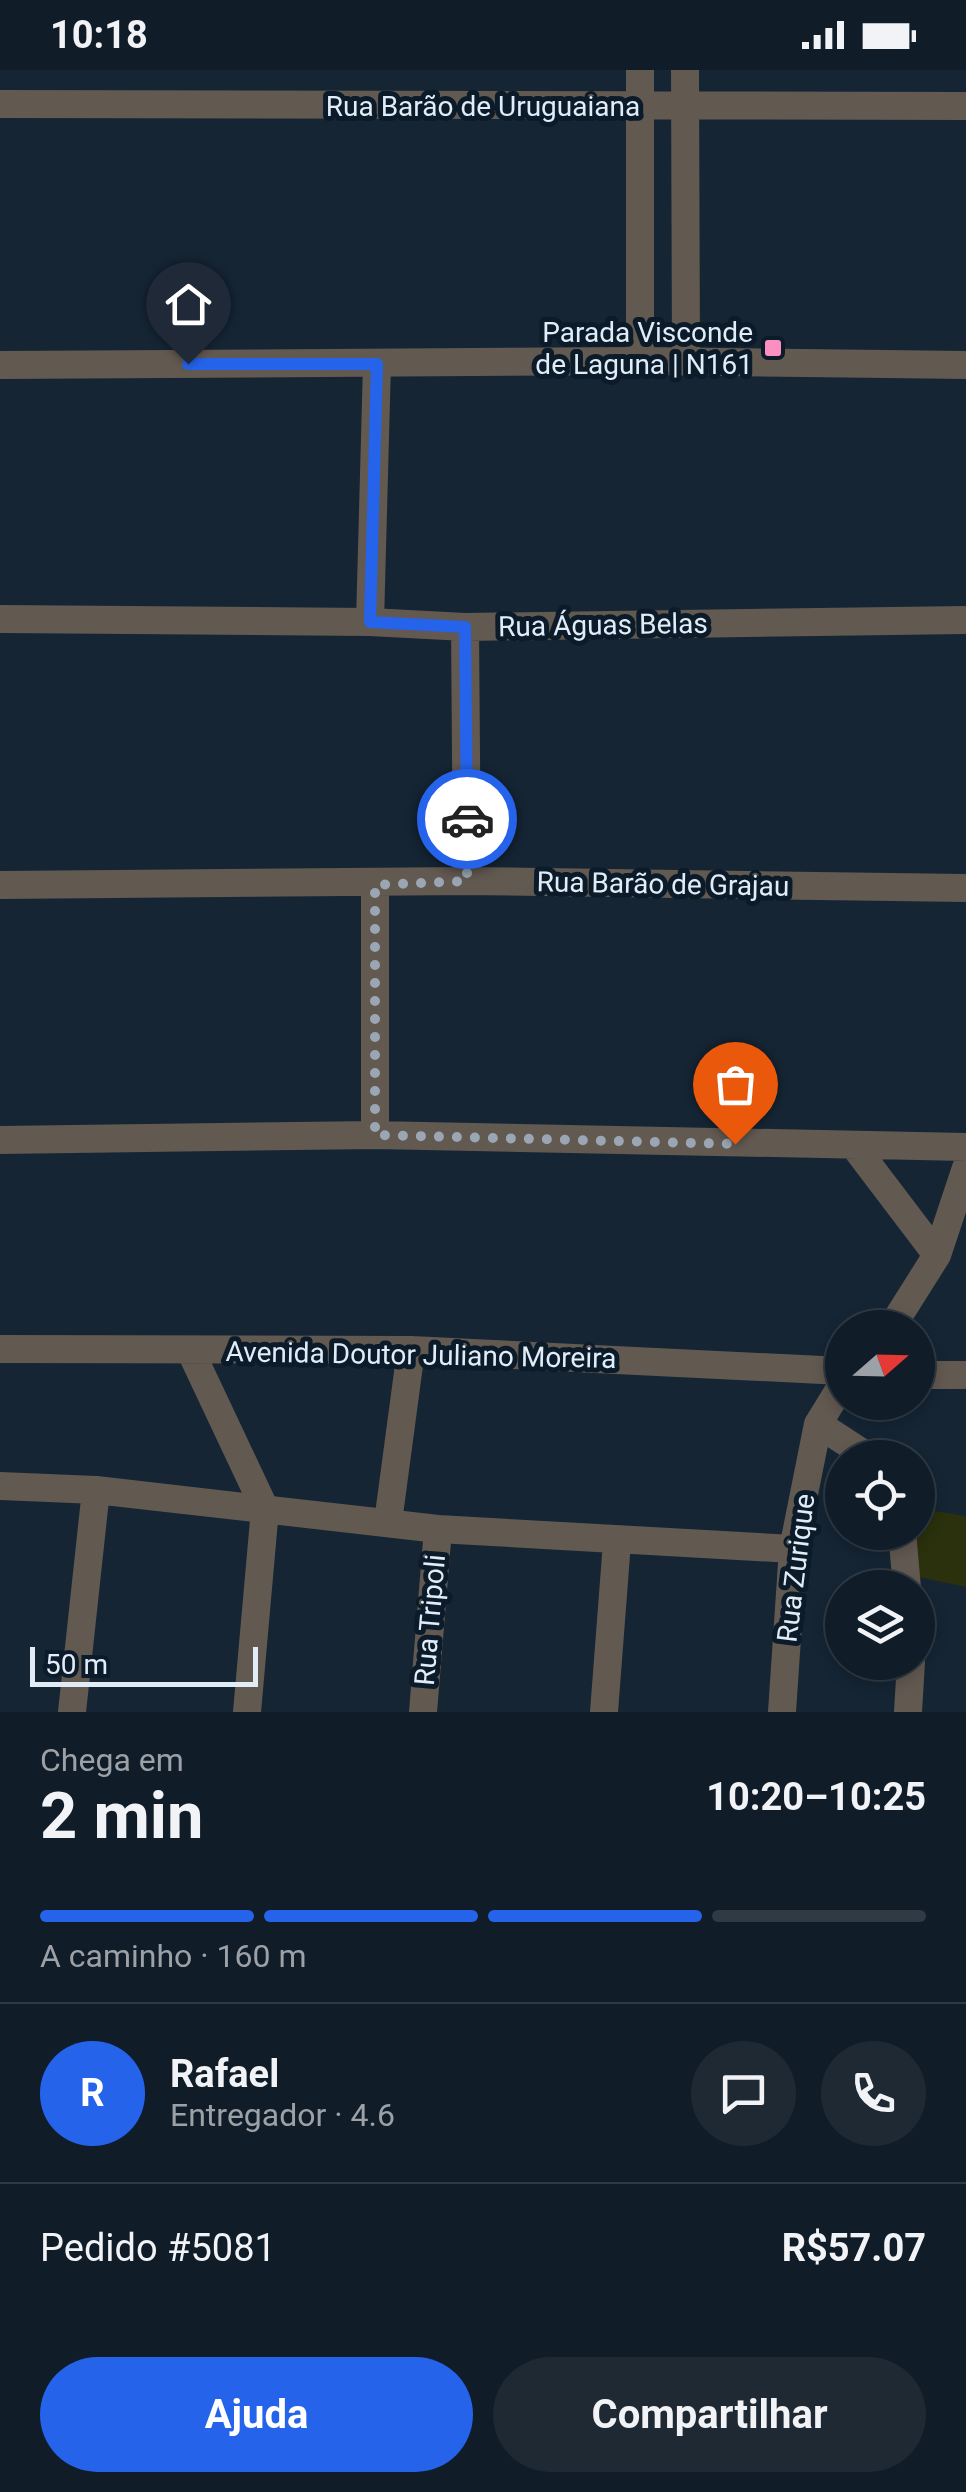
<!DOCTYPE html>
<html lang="pt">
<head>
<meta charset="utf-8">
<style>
	:root { --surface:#101c27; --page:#1e2933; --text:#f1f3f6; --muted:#9ca1a7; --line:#303a44; --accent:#2563eb }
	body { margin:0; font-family:Roboto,sans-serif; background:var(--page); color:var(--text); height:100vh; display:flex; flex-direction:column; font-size:38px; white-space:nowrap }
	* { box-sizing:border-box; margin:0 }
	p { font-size:32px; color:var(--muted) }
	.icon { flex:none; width:55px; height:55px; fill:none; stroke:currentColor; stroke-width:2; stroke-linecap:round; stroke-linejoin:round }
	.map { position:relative; height:1642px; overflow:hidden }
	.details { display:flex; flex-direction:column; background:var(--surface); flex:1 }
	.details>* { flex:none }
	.needle { width:65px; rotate:70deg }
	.buttons { position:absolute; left:825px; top:1240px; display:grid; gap:20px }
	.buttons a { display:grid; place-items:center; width:110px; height:110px; border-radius:50%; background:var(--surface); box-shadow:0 5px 15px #0003,0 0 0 2px var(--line); font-size:50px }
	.scale { position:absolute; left:30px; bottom:25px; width:228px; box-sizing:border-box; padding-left:10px; border:5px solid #e1ecf7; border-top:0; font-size:28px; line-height:35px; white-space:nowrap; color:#e1ecf7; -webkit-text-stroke:8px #0b1b2a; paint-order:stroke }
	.pin { position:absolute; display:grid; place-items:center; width:85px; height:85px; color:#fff; margin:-102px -42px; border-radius:50% 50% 50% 0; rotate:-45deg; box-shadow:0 0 10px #0007 }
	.pin .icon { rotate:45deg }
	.courier { position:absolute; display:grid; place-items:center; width:100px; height:100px; margin:-50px; border:8px solid #2563eb; border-radius:50%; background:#fff; color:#222; box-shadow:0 2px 12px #0007 }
	.summary em { font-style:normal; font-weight:700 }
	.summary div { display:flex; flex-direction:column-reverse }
	.summary { display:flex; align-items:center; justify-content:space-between; height:170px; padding:0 40px }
	h1 { font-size:65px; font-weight:700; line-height:75px }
	.bar { display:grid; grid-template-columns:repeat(4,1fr); gap:15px 10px; align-content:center; height:120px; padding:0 40px }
	.bar i { height:12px; border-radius:8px; background:var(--line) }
	.bar .selected { background:var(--accent) }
	.bar p { grid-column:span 4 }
	.line { display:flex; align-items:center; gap:25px; padding:0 40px; border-top:2px solid var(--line) }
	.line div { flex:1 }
	.round { display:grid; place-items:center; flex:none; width:105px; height:105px; border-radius:52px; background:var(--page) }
	.button { display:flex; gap:20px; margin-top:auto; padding:20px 40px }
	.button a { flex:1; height:115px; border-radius:60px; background:var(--accent); color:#fff; font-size:40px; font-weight:700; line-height:115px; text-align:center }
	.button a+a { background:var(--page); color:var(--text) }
	.status { display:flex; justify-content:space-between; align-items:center; height:70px; padding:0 50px; background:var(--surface); direction:ltr }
	.status svg { height:28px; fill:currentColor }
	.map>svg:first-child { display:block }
</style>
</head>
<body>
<div class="status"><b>10:18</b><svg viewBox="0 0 49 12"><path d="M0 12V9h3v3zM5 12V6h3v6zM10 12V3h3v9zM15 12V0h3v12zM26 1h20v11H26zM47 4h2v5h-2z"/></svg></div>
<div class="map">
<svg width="966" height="1642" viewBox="0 0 966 1642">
	<rect width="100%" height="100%" fill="#152534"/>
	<path fill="#2a310c" d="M921,1439L966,1446V1517L908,1505Z"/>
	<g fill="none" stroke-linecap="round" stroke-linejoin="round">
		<path stroke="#625951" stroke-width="28" d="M640,0V291
			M685,0L686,291
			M0,34L966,36
			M0,549L370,552L465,557L966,550
			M370,552L377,294
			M465,557L467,811
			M0,815L467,811L966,818
			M375,1065V815
			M0,1070L375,1065L966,1077
			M855,1077L937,1185L891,1258
			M937,1185L966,1098
			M0,1279L411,1280L842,1301
			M191,1282L265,1439L247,1642
			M918,1305H966
			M818,1354L870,1388
			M0,1416L96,1420L438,1459L793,1479
			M388,1452L411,1280
			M902,1462L907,1518
			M72,1642L96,1420
			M423,1642L438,1459
			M604,1642L617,1472
			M782,1642L793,1479L818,1354L842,1315
			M908,1642L911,1592"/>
		<path stroke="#625951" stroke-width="28" d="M0,295L640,291L966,295"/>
	</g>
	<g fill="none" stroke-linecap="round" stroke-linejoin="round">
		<path stroke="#9aa6b3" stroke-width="10" stroke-dasharray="0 18" d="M467,749V811L375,815V1065L735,1074"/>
		<path stroke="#2563eb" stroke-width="12" d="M188,294H377L370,552L465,557L467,749"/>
	</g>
	<rect fill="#fc8fc1" stroke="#0b1b2a" stroke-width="4" x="763" y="268" width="20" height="20" rx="5"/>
	<g text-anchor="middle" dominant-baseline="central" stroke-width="10" stroke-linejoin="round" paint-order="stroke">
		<g font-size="28" fill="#e1ecf7" stroke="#0b1b2a">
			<text x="483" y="36">Rua Barão de Uruguaiana</text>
			<text transform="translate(603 555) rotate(-1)">Rua Águas Belas</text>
			<text transform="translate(663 814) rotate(1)">Rua Barão de Grajau</text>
			<text transform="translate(421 1285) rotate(1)">Avenida Doutor Juliano Moreira</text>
			<text transform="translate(796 1498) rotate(-83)">Rua Zurique</text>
			<text transform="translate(430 1550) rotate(-85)">Rua Tripoli</text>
		</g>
		<g font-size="28" fill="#e1ecf7" stroke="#0b1b2a" text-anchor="end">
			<text x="753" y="262">Parada Visconde<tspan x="753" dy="32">de Laguna | N161</tspan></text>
		</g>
	</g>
</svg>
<div class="buttons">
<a><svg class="needle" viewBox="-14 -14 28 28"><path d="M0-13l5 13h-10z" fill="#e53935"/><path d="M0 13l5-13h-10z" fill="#9ca1a7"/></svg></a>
<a><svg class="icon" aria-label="locate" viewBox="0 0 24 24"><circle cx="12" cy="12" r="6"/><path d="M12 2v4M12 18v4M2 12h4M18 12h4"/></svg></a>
<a><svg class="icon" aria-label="layers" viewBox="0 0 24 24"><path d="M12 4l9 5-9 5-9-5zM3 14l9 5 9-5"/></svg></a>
</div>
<div class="scale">50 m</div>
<div class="pin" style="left:735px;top:1074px;background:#ea580c"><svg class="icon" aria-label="bag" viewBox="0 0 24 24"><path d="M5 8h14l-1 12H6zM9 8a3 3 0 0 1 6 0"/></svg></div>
<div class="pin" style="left:188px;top:294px;background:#1f2937"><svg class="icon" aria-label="home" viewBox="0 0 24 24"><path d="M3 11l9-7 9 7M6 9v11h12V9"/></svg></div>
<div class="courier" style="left:467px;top:749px"><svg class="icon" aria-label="car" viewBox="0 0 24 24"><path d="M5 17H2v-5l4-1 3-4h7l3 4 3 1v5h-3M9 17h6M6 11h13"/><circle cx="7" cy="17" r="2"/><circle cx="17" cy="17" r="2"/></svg></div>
</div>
<section class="details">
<div class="summary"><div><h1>2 min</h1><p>Chega em</p></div><em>10:20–10:25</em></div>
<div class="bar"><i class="selected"></i><i class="selected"></i><i class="selected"></i><i></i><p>A caminho · 160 m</p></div>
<div class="line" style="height:180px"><b class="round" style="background:var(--accent);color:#fff">R</b><div><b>Rafael</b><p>Entregador · 4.6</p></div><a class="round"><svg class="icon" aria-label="chat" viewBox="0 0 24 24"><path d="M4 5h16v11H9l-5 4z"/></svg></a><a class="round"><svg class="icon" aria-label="phone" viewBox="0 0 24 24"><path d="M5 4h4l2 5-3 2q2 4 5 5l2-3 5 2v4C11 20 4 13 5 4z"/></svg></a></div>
<div class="line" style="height:130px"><div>Pedido #5081</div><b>R$57.07</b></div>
<div class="button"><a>Ajuda</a><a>Compartilhar</a></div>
</section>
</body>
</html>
